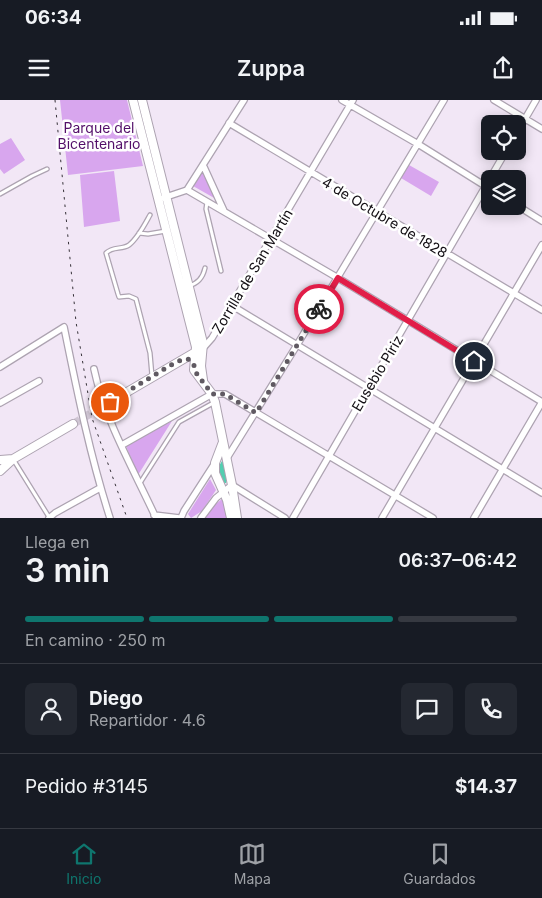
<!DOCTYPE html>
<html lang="es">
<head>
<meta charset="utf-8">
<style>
	:root { --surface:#171b24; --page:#242831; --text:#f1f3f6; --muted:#9ea1a6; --line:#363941; --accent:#0f766e }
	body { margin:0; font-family:Inter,sans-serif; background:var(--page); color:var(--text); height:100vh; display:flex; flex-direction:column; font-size:19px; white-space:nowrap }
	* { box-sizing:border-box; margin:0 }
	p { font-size:16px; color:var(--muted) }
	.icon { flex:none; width:28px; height:28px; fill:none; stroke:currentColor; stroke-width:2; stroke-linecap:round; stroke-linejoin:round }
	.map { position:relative; height:418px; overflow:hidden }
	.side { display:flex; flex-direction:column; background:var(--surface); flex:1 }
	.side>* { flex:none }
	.controls { position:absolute; left:481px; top:15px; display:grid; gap:10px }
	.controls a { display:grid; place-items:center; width:45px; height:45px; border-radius:8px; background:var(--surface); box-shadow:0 2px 12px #0003; font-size:25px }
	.pin { position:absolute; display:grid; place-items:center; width:42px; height:42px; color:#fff; margin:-21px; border:2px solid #fff; border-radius:50%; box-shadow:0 1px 5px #0007 }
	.courier { position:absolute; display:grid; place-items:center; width:50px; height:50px; margin:-25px; border:4px solid #e11d48; border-radius:50%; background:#fff; color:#222; box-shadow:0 1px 6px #0007 }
	.summary em { font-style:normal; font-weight:600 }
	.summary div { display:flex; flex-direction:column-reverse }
	.summary { display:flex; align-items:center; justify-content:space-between; height:85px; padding:0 25px }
	h1 { font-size:32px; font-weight:600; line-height:38px }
	.bar { display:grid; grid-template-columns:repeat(4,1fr); gap:8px 5px; align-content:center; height:60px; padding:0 25px }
	.bar i { height:6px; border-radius:4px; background:var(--line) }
	.bar .selected { background:var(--accent) }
	.bar p { grid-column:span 4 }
	.line { display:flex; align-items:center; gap:12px; padding:0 25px; border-top:1px solid var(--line) }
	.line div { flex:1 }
	.round { display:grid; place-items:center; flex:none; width:52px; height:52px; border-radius:8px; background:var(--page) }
	.status { display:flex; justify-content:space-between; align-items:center; height:35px; padding:0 25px; background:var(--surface); direction:ltr }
	.status svg { height:14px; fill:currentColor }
	header { display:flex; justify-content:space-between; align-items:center; height:65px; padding:0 25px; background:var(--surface); font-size:22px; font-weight:600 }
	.tabs { display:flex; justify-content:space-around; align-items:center; height:70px; border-top:1px solid var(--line); background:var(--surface); font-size:14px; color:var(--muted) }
	.tabs a { display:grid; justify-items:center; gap:2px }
	.tabs .selected { color:var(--accent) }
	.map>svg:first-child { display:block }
</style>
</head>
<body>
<div class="status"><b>06:34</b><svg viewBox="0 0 49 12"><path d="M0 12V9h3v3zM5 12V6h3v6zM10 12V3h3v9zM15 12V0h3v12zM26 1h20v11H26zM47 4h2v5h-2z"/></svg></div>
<header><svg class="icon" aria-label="menu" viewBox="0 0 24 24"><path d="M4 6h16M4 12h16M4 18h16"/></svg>Zuppa<svg class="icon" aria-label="share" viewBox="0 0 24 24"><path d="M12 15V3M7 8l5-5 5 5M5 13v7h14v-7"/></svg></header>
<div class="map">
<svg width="542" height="418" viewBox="0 0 542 418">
	<rect width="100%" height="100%" fill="#f2e7f6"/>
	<path fill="#d8a6ee" d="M60,0H127L143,66L68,75Z
		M11,38L25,60L4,74L0,69V44Z
		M409,65L439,82L431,96L401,78Z
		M114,71L120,121L84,127L80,75Z
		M202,72L216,99L193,86Z
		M172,321L138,375L126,346Z
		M210,379L216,390L202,411L191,418L188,414Z
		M222,399L228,412V418H204L212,407Z"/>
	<path fill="#53ceb0" d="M222,361L225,362L227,380L226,383H223L219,377V366Z"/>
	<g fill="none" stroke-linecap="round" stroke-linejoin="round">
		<path stroke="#d0c6d4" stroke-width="8" stroke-dasharray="8 4" stroke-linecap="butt" d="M73,324L110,302"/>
		<defs>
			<path id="service" d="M0,94L32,76L47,69
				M207,102L206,109L221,171
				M150,115C145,124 138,138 129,145C122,150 113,146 106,153L118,194L119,197L129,196L136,199L150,253L152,276
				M139,133L148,134L166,131
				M188,186C198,184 203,177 205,168
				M13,359L49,417
				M140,383L179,322L215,302"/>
			<path id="minor" d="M342,0L418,44L490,89
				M494,0L542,29
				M229,23L542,210
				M518,31L536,0
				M203,65L224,111
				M187,90L338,178L542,302
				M187,90L244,0
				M163,98L187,90
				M518,106L542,121
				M231,205L542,393
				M204,247L212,238L353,0
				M0,267L64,227C77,291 90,356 110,418
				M94,269C105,321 134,370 156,418
				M0,303L39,281
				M122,345L212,294H225L433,418
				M227,358L297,245L444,0
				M154,415L179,418
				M49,418L55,413L100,388
				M181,418L184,411L215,363
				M201,418L216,398L232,385L285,418
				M293,418L506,51
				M382,418L542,145
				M474,418L542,302"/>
			<path id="tertiary" d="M133,0L196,247L194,270L212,294L215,302L232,385L237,418
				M142,0L203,243L201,266L203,280
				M110,302L199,250
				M223,342L215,363V373L227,400L231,418
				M0,360L13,359
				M0,371L13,359L73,324"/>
		</defs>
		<use href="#service" stroke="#ada3b1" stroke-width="5.5"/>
		<use href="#minor" stroke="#ada3b1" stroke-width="8"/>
		<use href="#tertiary" stroke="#ada3b1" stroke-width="10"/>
		<use href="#service" stroke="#fff" stroke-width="3"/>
		<use href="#minor" stroke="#fff" stroke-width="5.5"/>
		<use href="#tertiary" stroke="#fff" stroke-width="8"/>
		<path stroke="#353037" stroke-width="1" stroke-dasharray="2.5 5" stroke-linecap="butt" d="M55,0L76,222L92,318L127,418"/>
	</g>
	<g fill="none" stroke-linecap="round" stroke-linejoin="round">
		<path stroke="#605a62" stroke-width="5" stroke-dasharray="0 9" d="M110,302L171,265L181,260L188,259L194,264V270L212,294H225L256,313L319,209"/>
		<path stroke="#e11d48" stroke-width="6" d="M319,209L338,178L474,261"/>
	</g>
	<g text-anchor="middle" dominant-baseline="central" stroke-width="5" stroke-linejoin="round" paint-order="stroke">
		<g font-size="14" fill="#530f69" stroke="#fff">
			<text x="99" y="27">Parque del<tspan x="99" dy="16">Bicentenario</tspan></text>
		</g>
		<g font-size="14" fill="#120e13" stroke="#fff">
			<text transform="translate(385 117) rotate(31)">4 de Octubre de 1828</text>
			<text transform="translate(252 171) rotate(-59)">Zorrilla de San Martín</text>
			<text transform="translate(377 273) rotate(-59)">Eusebio Píriz</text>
		</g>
	</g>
</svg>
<div class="controls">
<a><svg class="icon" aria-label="locate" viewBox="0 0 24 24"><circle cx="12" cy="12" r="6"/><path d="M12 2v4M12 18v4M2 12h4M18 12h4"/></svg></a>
<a><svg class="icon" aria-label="layers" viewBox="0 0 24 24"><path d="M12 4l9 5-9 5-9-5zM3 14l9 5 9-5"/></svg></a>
</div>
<div class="pin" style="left:110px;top:302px;background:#ea580c"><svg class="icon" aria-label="bag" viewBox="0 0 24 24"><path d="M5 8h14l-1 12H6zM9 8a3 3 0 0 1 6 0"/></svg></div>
<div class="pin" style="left:474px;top:261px;background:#1f2937"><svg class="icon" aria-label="home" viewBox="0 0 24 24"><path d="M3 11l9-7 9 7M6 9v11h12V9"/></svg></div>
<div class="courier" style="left:319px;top:209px"><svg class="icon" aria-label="bike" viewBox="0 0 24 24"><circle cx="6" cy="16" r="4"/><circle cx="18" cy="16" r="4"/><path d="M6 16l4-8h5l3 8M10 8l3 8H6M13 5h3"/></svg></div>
</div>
<section class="side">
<div class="summary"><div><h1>3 min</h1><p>Llega en</p></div><em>06:37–06:42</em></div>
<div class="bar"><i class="selected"></i><i class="selected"></i><i class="selected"></i><i></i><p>En camino · 250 m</p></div>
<div class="line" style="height:90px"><a class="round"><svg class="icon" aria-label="person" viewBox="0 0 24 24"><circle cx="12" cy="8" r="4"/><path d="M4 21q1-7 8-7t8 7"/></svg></a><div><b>Diego</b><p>Repartidor · 4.6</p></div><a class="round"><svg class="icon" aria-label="chat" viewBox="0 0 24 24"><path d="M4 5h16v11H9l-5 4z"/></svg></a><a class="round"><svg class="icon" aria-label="phone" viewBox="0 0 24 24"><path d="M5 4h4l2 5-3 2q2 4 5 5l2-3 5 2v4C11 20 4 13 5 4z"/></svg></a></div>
<div class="line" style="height:65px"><div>Pedido #3145</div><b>$14.37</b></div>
</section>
<nav class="tabs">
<a class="selected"><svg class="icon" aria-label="home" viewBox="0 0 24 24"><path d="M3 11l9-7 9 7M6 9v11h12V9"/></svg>Inicio</a>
<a><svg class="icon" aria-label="map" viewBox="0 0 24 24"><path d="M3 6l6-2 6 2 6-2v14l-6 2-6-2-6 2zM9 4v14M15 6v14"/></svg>Mapa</a>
<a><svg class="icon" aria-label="saved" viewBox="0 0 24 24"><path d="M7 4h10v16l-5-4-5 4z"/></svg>Guardados</a>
</nav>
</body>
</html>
